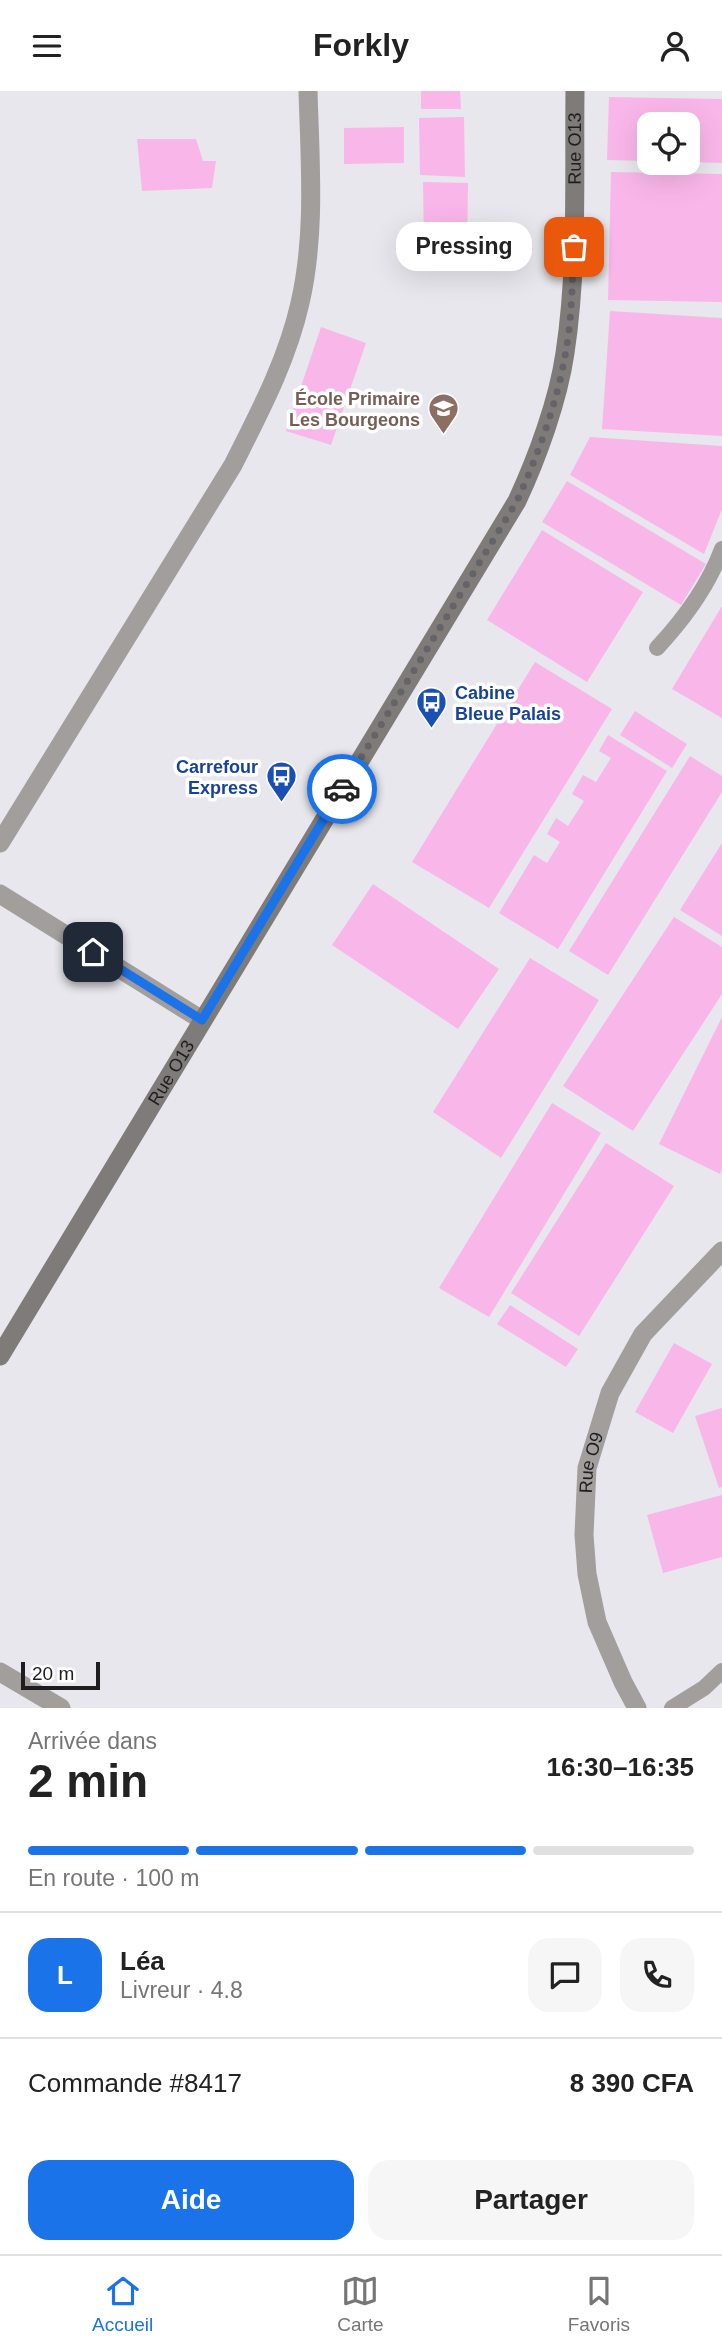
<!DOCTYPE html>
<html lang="fr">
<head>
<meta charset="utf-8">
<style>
	:root { --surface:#fff; --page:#f6f6f6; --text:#222; --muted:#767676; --line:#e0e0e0; --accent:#1a73e8 }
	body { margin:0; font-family:Helvetica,sans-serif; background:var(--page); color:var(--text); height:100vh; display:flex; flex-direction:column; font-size:26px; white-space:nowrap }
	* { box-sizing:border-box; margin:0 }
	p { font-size:23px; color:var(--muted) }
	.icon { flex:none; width:38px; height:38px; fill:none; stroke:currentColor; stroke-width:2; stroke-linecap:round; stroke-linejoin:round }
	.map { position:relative; height:1617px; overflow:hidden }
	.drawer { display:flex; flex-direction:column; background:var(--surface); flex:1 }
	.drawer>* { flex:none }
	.fabs { position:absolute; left:637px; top:21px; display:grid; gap:14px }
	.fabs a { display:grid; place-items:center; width:63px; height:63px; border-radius:14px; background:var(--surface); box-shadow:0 7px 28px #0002; font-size:35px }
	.scale { position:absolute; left:21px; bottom:18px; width:79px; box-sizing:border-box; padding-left:7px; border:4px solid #1e1e20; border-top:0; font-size:19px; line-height:24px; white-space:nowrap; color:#1e1e20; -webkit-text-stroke:5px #fff; paint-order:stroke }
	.pin { position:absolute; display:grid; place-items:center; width:60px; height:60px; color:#fff; margin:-30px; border-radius:14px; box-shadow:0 4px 10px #0006 }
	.courier { position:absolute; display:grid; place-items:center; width:70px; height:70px; margin:-35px; border:5px solid #1a73e8; border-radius:50%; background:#fff; color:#222; box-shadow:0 2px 9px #0007 }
	.bubble { position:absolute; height:49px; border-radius:21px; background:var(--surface); box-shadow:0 7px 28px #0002; font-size:23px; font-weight:600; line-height:49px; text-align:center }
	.overview em { font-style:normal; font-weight:600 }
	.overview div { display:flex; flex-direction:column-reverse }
	.overview { display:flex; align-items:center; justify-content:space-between; height:119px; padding:0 28px }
	h1 { font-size:46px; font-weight:600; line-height:52px }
	.bar { display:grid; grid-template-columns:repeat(4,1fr); gap:10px 7px; align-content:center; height:84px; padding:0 28px }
	.bar i { height:9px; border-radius:5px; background:var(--line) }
	.bar .current { background:var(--accent) }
	.bar p { grid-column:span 4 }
	.line { display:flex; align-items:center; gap:18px; padding:0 28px; border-top:2px solid var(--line) }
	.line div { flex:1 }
	.round { display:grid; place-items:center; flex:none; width:74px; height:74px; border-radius:21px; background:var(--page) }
	.cta { display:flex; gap:14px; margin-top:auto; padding:14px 28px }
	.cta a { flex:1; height:80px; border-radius:21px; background:var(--accent); color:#fff; font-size:28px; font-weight:600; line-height:80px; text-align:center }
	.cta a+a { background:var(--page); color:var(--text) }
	header { display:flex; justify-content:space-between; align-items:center; height:91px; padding:0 28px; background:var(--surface); font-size:32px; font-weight:600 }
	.tab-bar { display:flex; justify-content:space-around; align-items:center; height:98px; border-top:2px solid var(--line); background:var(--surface); font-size:19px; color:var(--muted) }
	.tab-bar a { display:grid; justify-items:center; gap:4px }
	.tab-bar .current { color:var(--accent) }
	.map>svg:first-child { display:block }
</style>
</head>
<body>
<header><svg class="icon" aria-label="menu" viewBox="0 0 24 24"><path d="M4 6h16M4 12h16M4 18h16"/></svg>Forkly<svg class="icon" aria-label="person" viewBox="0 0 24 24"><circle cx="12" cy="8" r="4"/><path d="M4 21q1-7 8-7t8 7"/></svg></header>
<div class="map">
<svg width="722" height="1617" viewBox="0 0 722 1617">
	<rect width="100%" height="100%" fill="#e7e7ed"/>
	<path fill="#f9b7e9" d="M421,0H460L461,18H421Z
		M609,6L722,8V72L688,71V33H649V70L607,69Z
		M464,26L465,86L420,84L419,27Z
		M404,36V72L344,73V37Z
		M137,48H196L203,70H216L212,97L142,100Z
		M611,81L722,83V211L608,209Z
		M423,91L468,92L467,159L424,157Z
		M610,220L722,227V345L602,338Z
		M321,236L366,252L331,354L286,340Z
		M590,346L722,355V418L704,463L570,384Z
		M567,390L706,473L681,514L542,431Z
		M542,439L643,501L587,591L487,529Z
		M722,515V627L672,598Z
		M535,571L612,618L489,817L412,771Z
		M635,620L687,653L672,677L620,644Z
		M608,644L667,680L558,858L499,822L534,764L547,772L560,751L547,743L556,727L568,735L584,710L572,703L583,684L596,691L611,667L599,660Z
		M690,665L722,685V701L608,884L569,860Z
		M722,752V845L680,819Z
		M373,793L499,878L458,938L332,854Z
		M674,826L722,856V903L633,1040L563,995Z
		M530,867L599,909L501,1067L433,1021Z
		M722,926V1078L720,1083L659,1053Z
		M552,1012L601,1042L489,1226L439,1197Z
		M606,1052L674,1095L579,1245L511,1202Z
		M510,1214L578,1258L566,1276L497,1233Z
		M674,1252L712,1273L673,1342L635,1321Z
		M722,1317V1396L719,1397L695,1325Z
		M722,1404V1466L663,1482L647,1424Z"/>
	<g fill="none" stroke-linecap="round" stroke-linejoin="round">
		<path stroke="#a19e9c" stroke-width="16" d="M657,557C684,528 708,496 722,458
			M672,1617L704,1597L722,1580"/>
		<g stroke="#a19e9c" stroke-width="19">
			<path d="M0,752L233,374C259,322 287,270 300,212C316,143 310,70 308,0"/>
			<path d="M0,803L202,929"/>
			<path d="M0,1581L61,1617"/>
			<path id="s1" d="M637,1617L623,1591L597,1531L587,1483L584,1444L587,1377L610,1302L643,1243L722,1160"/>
		</g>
		<path stroke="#7e7b78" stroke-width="19" id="s2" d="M0,1265L517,410C537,367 558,310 565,262C578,176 574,87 575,0"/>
	</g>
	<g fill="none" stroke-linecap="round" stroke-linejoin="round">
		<path stroke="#646468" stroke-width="7" stroke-dasharray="0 12.6" d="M342,698L517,410C538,364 556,315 565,265C572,230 572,192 574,156"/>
		<path stroke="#1a73e8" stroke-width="9" d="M93,861L202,929L342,698"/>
	</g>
	<defs>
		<symbol id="school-pin" viewBox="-11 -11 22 30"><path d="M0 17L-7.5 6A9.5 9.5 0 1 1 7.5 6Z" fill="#8d6e63" stroke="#fff"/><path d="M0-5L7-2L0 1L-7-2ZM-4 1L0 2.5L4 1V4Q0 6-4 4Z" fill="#fff"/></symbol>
		<symbol id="bus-pin" viewBox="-11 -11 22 30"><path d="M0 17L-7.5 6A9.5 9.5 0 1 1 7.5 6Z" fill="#1a4fb4" stroke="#fff"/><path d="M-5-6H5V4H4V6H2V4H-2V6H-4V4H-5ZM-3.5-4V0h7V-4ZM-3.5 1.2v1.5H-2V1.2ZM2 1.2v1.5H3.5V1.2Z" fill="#fff"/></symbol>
	</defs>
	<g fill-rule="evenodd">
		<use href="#school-pin" x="426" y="300" width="35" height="47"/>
		<use href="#bus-pin" x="414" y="594" width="35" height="47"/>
		<use href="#bus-pin" x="264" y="668" width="35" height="47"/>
	</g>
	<g text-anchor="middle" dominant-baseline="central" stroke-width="7" stroke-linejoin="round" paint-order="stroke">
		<g font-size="18" fill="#1e1e20" stroke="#fff">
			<text stroke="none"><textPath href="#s2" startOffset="1360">Rue O13</textPath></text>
			<text stroke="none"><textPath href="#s2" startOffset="331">Rue O13</textPath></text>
			<text stroke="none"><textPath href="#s1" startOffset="256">Rue O9</textPath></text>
		</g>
		<g font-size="18" font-weight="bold" fill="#785e54" stroke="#fff" text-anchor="end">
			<text x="420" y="308">École Primaire<tspan x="420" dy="21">Les Bourgeons</tspan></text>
		</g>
		<g font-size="18" font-weight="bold" fill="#164399" stroke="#fff" text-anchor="start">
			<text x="455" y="602">Cabine<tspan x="455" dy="21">Bleue Palais</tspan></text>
			<text x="258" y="676" text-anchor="end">Carrefour<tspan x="258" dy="21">Express</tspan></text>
		</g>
	</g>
</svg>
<div class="fabs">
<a><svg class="icon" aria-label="locate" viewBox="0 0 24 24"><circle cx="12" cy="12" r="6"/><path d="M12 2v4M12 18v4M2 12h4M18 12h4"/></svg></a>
</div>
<div class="scale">20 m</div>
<div class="pin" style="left:574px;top:156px;background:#ea580c"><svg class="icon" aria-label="bag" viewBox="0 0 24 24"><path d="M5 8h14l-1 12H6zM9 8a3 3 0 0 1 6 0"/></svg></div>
<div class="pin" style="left:93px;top:861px;background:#1f2937"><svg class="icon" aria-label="home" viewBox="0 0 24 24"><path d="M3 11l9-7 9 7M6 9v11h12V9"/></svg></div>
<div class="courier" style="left:342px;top:698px"><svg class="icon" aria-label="car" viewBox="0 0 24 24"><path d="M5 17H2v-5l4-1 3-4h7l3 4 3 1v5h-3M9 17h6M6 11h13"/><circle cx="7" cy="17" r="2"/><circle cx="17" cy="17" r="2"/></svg></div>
<div class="bubble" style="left:396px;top:131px;width:136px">Pressing</div>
</div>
<section class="drawer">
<div class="overview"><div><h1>2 min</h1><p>Arrivée dans</p></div><em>16:30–16:35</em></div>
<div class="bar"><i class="current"></i><i class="current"></i><i class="current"></i><i></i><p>En route · 100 m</p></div>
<div class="line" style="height:126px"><b class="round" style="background:var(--accent);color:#fff">L</b><div><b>Léa</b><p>Livreur · 4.8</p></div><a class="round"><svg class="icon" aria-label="chat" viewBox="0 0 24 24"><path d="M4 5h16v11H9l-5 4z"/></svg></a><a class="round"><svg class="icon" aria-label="phone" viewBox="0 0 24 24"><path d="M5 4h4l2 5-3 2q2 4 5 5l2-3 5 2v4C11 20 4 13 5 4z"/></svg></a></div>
<div class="line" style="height:91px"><div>Commande #8417</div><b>8 390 CFA</b></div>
<div class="cta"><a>Aide</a><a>Partager</a></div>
</section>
<nav class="tab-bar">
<a class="current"><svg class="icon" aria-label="home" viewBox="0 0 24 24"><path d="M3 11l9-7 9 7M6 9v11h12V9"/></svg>Accueil</a>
<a><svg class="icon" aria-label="map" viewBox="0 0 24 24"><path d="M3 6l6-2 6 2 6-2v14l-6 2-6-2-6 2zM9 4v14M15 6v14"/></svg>Carte</a>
<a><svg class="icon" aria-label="saved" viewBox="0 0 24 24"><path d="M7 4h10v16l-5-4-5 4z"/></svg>Favoris</a>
</nav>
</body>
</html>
